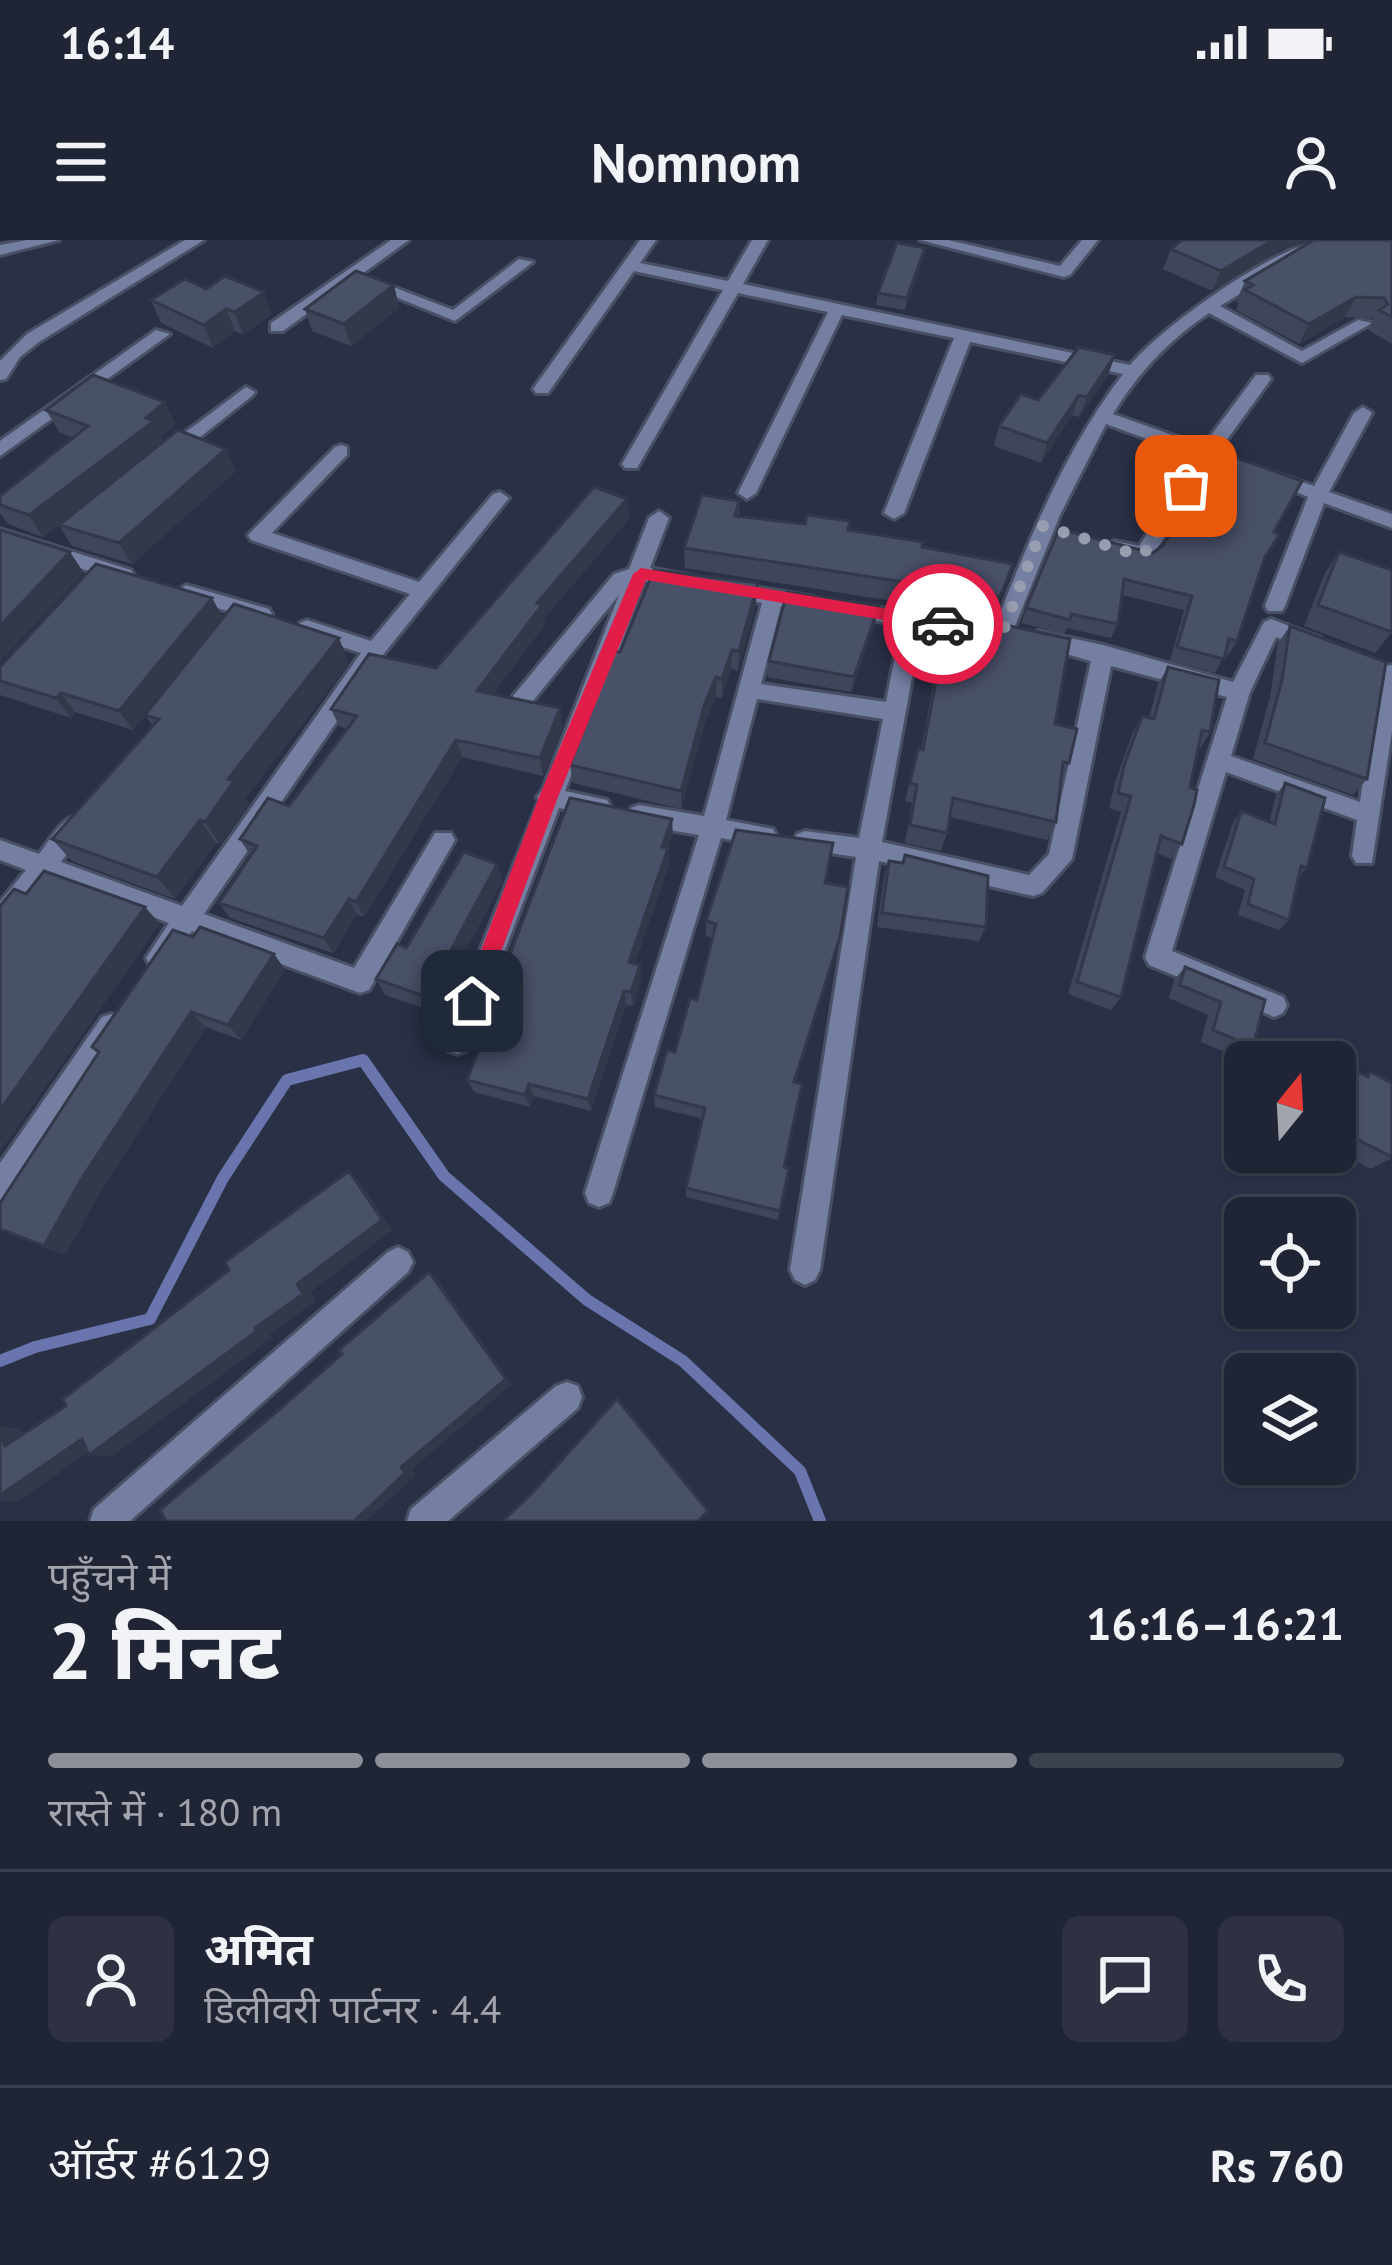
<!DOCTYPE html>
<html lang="hi">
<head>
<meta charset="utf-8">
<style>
	:root { --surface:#202535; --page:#2d3141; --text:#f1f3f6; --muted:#a2a5ad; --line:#3d4250; --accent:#8c9099 }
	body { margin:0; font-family:"PT Sans","Noto Sans Devanagari",sans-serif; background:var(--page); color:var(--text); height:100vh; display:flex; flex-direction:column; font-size:45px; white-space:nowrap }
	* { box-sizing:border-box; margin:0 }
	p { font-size:39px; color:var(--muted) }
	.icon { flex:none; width:66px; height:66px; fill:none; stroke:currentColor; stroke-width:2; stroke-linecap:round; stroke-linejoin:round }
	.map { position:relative; height:1281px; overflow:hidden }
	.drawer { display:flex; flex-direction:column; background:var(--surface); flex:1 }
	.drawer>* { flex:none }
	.needle { width:78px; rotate:18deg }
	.fabs { position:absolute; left:1224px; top:801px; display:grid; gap:24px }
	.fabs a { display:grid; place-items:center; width:132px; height:132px; border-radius:18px; background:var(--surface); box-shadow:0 3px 9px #0004,0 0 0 3px var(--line); font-size:60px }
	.pin { position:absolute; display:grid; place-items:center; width:102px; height:102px; color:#fff; margin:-51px; border-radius:24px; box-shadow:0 6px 18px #0006 }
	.courier { position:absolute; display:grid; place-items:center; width:120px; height:120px; margin:-60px; border:9px solid #e11d48; border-radius:50%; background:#fff; color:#222; box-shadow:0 3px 15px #0007 }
	.summary em { font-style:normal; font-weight:800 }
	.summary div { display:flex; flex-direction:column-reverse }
	.summary { display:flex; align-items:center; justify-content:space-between; height:204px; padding:0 48px }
	h1 { font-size:78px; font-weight:800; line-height:90px }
	.bar { display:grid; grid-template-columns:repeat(4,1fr); gap:18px 12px; align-content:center; height:144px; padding:0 48px }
	.bar i { height:15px; border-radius:9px; background:var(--line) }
	.bar .selected { background:var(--accent) }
	.bar p { grid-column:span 4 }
	.line { display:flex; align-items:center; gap:30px; padding:0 48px; border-top:3px solid var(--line) }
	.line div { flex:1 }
	.round { display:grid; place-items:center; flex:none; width:126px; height:126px; border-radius:18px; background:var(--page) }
	.status { display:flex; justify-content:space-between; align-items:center; height:84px; padding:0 60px; background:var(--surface); direction:ltr }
	.status svg { height:33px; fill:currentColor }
	header { display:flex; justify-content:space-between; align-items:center; height:156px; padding:0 48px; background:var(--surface); font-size:54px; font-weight:800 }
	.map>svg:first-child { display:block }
</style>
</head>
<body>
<div class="status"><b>16:14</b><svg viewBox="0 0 49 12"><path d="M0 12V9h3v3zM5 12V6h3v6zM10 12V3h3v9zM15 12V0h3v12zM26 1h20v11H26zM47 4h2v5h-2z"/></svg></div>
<header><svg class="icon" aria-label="menu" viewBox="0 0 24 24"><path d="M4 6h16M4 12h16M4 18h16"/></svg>Nomnom<svg class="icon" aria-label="person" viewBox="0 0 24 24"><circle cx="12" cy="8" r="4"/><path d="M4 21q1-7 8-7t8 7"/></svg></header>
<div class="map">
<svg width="1392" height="1281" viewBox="0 0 1392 1281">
	<rect width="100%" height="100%" fill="#2a3147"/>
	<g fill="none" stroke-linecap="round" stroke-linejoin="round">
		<path stroke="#6975ac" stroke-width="12" d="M0,1121L35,1107L150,1079L223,938L287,840L363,820L444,936L587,1060L683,1121L800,1231L820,1281"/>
		<defs>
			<path id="minor" d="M27,0H59L0,15V5Z
				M185,0H204L39,102L20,117L6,139L0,140V121L27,94Z
				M391,0H409L283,91H271V83Z
				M640,0H656L640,23L728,41L752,0H768L743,44L1130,125C1162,87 1281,0 1329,0L1220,66L1302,111L1358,80L1372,83L1302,123L1209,73C1169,100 1138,133 1113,174L1203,206L1256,135H1268L1271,139L1218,212L1229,219L1220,225L1211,222L1152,317L1135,321L1107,313L1104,308L1114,301L1139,306L1196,217L1106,184L1060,275L1013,391L1003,399L993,391C1028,302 1064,211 1123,134L970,102L904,273L894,279L884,273L954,98L842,75L756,253L747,259L738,253L828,72L738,53L637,228H625L622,224L723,50L634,31L548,153H536L533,149Z
				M920,0H948L1060,26L1082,0H1098L1070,35L1064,37Z
				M519,19L533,22L455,81L361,43L375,40L453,70Z
				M156,90L170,94L0,216V201Z
				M246,147L255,152L252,156L175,217H163V209Z
				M1363,167L1372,173L1329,252L1392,274V288L1324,263L1285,366L1282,371H1268L1265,366L1308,257L1261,237L1270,231L1314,246L1354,173Z
				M341,205L347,207V215L272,293L419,342L493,254L500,252L509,258L382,416L204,674L354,728L435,593H451L455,600L451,607L369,750L360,753L192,691L168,726L159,729L150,726L146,718L169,683L48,638L9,688L0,691V662L26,630L0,620V600L39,614C51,599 65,570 86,576L90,583L61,622L182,666L361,413L300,393L297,388L300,383L307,380L371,401L410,354L251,300L248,295L335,207Z
				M659,271L669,278L650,328L691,336L694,341L684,348L645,341L565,551L607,560L611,567L607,574L599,576L559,568L470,802L466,811L457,814L448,811L444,802L539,561L537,557L543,549L619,355L532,462H516L513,456L614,334L629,329L649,278Z
				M0,289L131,330L134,335L124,342L0,303Z
				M724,342L814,357L824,364L814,371L781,366L761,444L886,462L901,385L842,375L839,370L849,363L981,383L984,388L974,396L921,388L882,602L1029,635L1049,614L1091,421L1031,404L1028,399L1031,394L1038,391L1103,405L1233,442L1264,382L1271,379L1321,398L1324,403L1314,411L1276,397L1250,452L1231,516L1360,562L1378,432L1382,426L1392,425V491L1372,623H1356L1352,616L1357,580L1226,532L1172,711L1283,757L1287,765L1283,773L1274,777L1265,773L1149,725L1145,717L1227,457L1111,426L1072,619L1042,653L1033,656L879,621L820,1030L815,1040L805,1045L795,1040L790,1030L856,617L797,608L793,601L797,594L805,591L859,598L883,479L757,459L726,580L773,589L777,596L773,603L765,606L721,598L613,953L609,963L599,967L589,963L585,953L699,595L639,585L631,582L627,575L631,568L639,565L704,576L762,363L717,354L714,349Z
				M186,345L269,369L272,374L262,381L179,357L176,352Z
				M111,774L120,777L124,786L120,795L10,957L0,961V923L102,777Z
				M398,1007L408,1012L413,1022L408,1032L130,1281H90L94,1269L388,1012Z
				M567,1142L578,1146L582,1157L578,1168L448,1281H407L411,1269L556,1146Z"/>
		</defs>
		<use href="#minor" stroke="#494f64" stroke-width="6"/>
		<use href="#minor" fill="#757fa1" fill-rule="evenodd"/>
	</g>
	<path fill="#3f465a" d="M1182,0H1392V104L1368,90L1373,79L1345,77L1299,104L1236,70L1239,63L1236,62L1245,41L1312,1L1280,10L1212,51L1163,29L1171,9Z
		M925,8L923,20L905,70L876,65L878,53Z
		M394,45L399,68L351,106L312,91L305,69Z
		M151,60L272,74L243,95L235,91L213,108L161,83Z
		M1115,115L1108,135L1079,177L1072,175L1041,223L994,206L999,186L1038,160Z
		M46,170L176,184L162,196L164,201L226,209L236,231L132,324L72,306L59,285L43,297L8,284L0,273V256L73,198L59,192Z
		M739,261V276L848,290L922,307L1013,324L993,377L685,328L684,308Z
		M629,279L544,378L545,384L493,454L563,486L543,536L462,517L364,677L357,675L333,713L230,678L219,663L250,615L240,599L289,566L347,489L339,486L331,469L436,428Z
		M1059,289L1153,313L1274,292L1237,401L1228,415L1225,414L1215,433L1170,421L1184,370L1122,355L1118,384L1111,398L1067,388L1064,394L1021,383Z
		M1339,312L1392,392L1375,413L1304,386L1325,333Z
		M212,358L223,378L133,490L75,472L71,478L0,455V427Z
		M756,364L738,431L731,429L722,458L716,457L705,482L681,569L573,543L570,525L620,412Z
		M879,366L875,382L851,452L767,437L769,421Z
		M949,373L1055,484L1069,523L1061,540L1056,582L1047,600L950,577L947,593L941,611L905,603L912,563L905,561L918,509L921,510L943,393Z
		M1290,386L1367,539L1353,555L1253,519L1270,457L1278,403Z
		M349,423L245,559L249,564L220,604L216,603L175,659L72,621L52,599L153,486L145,475Z
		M1168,427L1210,492L1200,509L1198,508L1182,604L1171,619L1157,613L1121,757L1111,770L1068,754L1121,572L1109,568L1115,542L1133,492L1142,476L1149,478L1158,444Z
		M1285,543L1307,628L1299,636L1289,680L1279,690L1238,675L1245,650L1215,637L1233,583L1241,571L1269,582L1276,555Z
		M673,595L668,608L669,625L635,723L640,725L641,739L633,766L626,765L591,871L534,856L530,867L474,852L467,840L483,799L480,792Z
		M905,615L986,687L979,701L877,687L884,636L889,621L902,623Z
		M497,624L502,641L434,772L385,755L376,739L406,708Z
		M825,643L836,712L795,843L784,927L789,928L778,980L686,957V948L703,879L655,867L654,855L675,812L697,760L713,698L706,696V681Z
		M193,697L274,714L285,730L241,800L206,787L102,949L65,1015L0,989Z
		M1185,727L1265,760L1253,807L1239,818L1201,802L1208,775L1169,758L1174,740Z
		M1322,814L1365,835L1370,832L1392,918L1371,929L1335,910V822H1312Z"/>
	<path fill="#33394a" d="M1273,0H1317L1280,10L1212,51L1221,31Z
		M925,8L923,20L905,70L907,58Z
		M394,45L399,68L351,106L344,84Z
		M264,52L272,74L243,95L235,72Z
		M1356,57L1345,77L1299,104L1309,84Z
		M226,69L235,91L213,108L204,85Z
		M1115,115L1108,135L1079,177L1087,157Z
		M1079,155L1072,175L1041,223L1047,203Z
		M165,162L176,184L162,196L165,203L43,297L29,275Z
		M226,209L236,231L132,324L119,303Z
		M627,259L629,279L544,378L545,384L482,469L477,451L537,363Z
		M70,312L84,333L0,422V386Z
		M758,343L756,364L738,431L739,411Z
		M212,358L223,378L133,490L119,471Z
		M879,366L875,382L851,452L854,437Z
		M339,398L349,423L245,559L249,564L220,604L205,582L228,539Z
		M732,410L731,429L722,458V439Z
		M716,437V457L705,482L681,569V551L705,463Z
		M61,453L75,472L71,478L56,458Z
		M560,468L563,486L543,536L540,518Z
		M456,500L462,517L364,677L356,662Z
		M672,579L673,595L663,623L662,607Z
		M200,580L216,603L175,659L157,637Z
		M668,608L669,625L630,737L629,722Z
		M497,624L502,641L434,772L426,757Z
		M349,659L357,675L333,713L324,698Z
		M145,667L160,684L0,912V870Z
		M274,714L285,730L241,800L228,785Z
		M640,725L641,739L633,766L631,752Z
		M624,751L626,765L591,871L588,859Z
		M191,772L206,787L102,949L65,1015L44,1006L82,938Z
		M529,844L534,856L530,867L525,855Z
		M349,931L360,942L392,990L311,1052L316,1061L270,1094L272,1098L111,1217L89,1215L255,1088L297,1044Z
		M429,1032L438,1040L512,1144L412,1229L416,1235L366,1281H354L401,1227Z
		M0,1186L21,1189L29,1209L5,1206L0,1194Z
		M82,1199L103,1202L17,1262L0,1261V1255Z"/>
	<path fill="#495169" stroke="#33394a" stroke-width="3" d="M1182,0H1273L1221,31L1171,9Z
		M1314,0H1392V77L1379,70L1388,64L1384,58L1356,57L1309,84L1245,50L1253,45L1245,41Z
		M897,3L925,8L907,58L878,53Z
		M356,31L394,45L344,84L305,69Z
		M225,36L264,52L235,72L226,69L204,85L151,60L185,39L206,49Z
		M1079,107L1115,115L1087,157L1079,155L1047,203L999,186L1021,154L1038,160Z
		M93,135L165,162L146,178L154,181L29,275L0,265V256L88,186L46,170Z
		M178,190L226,209L119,303L59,285Z
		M1220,212L1302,241L1274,292L1279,295L1265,317L1237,401L1229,399L1224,419L1177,407L1192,356L1124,339L1118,384L1071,374L1070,380L1026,368L1059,289L1153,313L1163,305Z
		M594,247L627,259L537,363L542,365L477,451L560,468L540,518L456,500L356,662L349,659L324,698L219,663L257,606L240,599L268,558L289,566L357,476L331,469L369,414L436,428Z
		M702,255L739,261L735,276L805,284L807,275L850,281L848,290L923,302L922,307L1013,324L1000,357L684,308Z
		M0,290L70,312L0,386Z
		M1339,312L1392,330V392L1318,365Z
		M96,324L212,358L119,471L61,453L56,458L0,441V427Z
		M654,330L758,343L739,411L732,410L722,439L716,437L705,463L681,551L570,525L614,411L620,412Z
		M787,352L879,366L854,437L769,421Z
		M234,364L339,398L228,539L234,541L205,582L200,580L157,637L52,599L159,479L145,475Z
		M949,373L1070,399L1055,484L1077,489L1069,523L1063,522L1056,582L953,558L947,593L910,585L917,545L910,543L918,509L923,510Z
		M1290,386L1386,422L1367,539L1265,503L1282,440Z
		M1168,427L1219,440L1210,492L1202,490L1190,547L1197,550L1194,565L1182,604L1161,596L1121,757L1077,742L1131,556L1118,553L1124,526L1142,476L1154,479Z
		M1285,543L1325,558L1307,628L1301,626L1289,680L1248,664L1254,639L1224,627L1241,571L1275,584Z
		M570,558L672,579L662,607L668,608L629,722L640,725L631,752L624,751L588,859L529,844L525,855L467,840L485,793L480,792Z
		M736,590L833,603L825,643L848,647L840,697L794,842L802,844L784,927L789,928L780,971L686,948L705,868L654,855L667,810L675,812L690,758L697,760L716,684L706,681Z
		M464,612L497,624L426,757L376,739L397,704L406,708Z
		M905,615L988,636L986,687L882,673L889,621L903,623Z
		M44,631L145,667L0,870V666L14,649L26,654Z
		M200,687L274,714L228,785L191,772L82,938L44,1006L0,989V963L99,812L92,807L173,690L193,697Z
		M1185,727L1265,760L1253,807L1213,790L1221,762L1180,745Z
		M1322,814L1368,837L1370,832L1392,843V917L1349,895L1352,886L1335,878V822H1320Z
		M349,931L382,980L297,1044L303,1054L255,1088L257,1091L89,1215L82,1199L0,1255V1194L5,1206L66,1166L63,1159L229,1030L225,1022Z
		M429,1032L506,1139L401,1227L405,1233L354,1281H166L160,1270L281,1168L342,1114L339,1110Z
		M617,1159L708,1271L698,1281H503L534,1251Z"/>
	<path fill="#e11d48" d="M641,328L943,378L951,384L943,390L646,340L558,557L483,761L480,768H465L462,761L539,557L633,334Z"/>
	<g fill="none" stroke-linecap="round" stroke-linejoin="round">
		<path stroke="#989eaf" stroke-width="12" stroke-dasharray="0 21.6" d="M943,384L1003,391L1043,286L1135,314L1145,312L1186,246"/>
	</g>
</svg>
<div class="fabs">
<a><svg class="needle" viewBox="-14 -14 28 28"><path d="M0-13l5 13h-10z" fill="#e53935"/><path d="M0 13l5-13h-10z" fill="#a2a5ad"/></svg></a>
<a><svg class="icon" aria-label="locate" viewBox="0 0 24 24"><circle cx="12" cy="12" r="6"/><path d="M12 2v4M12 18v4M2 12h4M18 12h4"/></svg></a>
<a><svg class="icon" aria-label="layers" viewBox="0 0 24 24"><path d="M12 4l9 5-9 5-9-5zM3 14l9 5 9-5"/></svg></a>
</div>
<div class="pin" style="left:1186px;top:246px;background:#ea580c"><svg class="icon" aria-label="bag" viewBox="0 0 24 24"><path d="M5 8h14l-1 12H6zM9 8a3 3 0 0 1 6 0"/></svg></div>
<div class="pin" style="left:472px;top:761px;background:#1f2937"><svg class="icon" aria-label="home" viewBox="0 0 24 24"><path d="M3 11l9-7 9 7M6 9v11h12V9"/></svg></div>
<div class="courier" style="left:943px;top:384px"><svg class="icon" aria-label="car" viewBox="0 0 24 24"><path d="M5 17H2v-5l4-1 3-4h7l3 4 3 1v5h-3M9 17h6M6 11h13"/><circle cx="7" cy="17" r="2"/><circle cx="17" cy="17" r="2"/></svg></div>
</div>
<section class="drawer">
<div class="summary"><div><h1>2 मिनट</h1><p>पहुँचने में</p></div><em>16:16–16:21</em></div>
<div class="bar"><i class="selected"></i><i class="selected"></i><i class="selected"></i><i></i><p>रास्ते में · 180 m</p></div>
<div class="line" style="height:216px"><a class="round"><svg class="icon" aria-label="person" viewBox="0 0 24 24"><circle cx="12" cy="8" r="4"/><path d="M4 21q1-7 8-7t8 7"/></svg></a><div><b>अमित</b><p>डिलीवरी पार्टनर · 4.4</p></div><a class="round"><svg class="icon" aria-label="chat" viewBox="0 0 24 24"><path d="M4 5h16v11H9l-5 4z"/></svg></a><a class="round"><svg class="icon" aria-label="phone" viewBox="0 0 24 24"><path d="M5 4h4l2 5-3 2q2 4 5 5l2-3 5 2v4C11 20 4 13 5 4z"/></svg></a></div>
<div class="line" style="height:156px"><div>ऑर्डर #6129</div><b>Rs 760</b></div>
</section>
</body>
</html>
